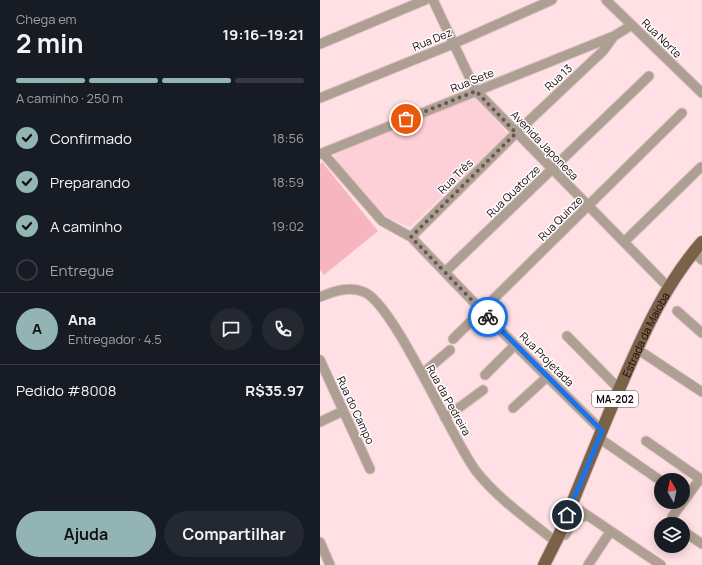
<!DOCTYPE html>
<html lang="pt">
<head>
<meta charset="utf-8">
<style>
	:root { --surface:#171b24; --page:#242831; --text:#f1f3f6; --muted:#9ea1a6; --line:#363941; --accent:#92b5b4 }
	body { margin:0; font-family:Manrope,sans-serif; background:var(--page); color:var(--text); height:100vh; display:flex; flex-direction:column; font-size:15px; white-space:nowrap }
	* { box-sizing:border-box; margin:0 }
	p { font-size:13px; color:var(--muted) }
	.icon { flex:none; width:22px; height:22px; fill:none; stroke:currentColor; stroke-width:2; stroke-linecap:round; stroke-linejoin:round }
	.map { position:relative; flex:1; overflow:hidden }
	.sheet { display:flex; flex-direction:column; background:var(--surface); width:320px }
	.sheet>* { flex:none }
	.needle { width:26px; rotate:351deg }
	.buttons { position:absolute; left:334px; top:473px; display:grid; gap:8px }
	.buttons a { display:grid; place-items:center; width:36px; height:36px; border-radius:50%; background:var(--surface); box-shadow:0 2px 10px #0003; font-size:20px }
	.pin { position:absolute; display:grid; place-items:center; width:34px; height:34px; color:#fff; margin:-17px; border:2px solid #fff; border-radius:50%; box-shadow:0 1px 4px #0007 }
	.courier { position:absolute; display:grid; place-items:center; width:40px; height:40px; margin:-20px; border:3px solid #1a73e8; border-radius:50%; background:#fff; color:#222; box-shadow:0 1px 5px #0007 }
	.headline em { font-style:normal; font-weight:700 }
	.headline div { display:flex; flex-direction:column-reverse }
	.headline { display:flex; align-items:center; justify-content:space-between; height:68px; padding:0 16px }
	h1 { font-size:26px; font-weight:700; line-height:30px }
	.bar { display:grid; grid-template-columns:repeat(4,1fr); gap:6px 4px; align-content:center; height:48px; padding:0 16px }
	.bar i { height:5px; border-radius:3px; background:var(--line) }
	.bar .active { background:var(--accent) }
	.bar p { grid-column:span 4 }
	.line { display:flex; align-items:center; gap:10px; padding:0 16px; border-top:1px solid var(--line) }
	.line div { flex:1 }
	.round { display:grid; place-items:center; flex:none; width:42px; height:42px; border-radius:21px; background:var(--page) }
	ol { padding:0 16px; list-style:none }
	li { display:flex; align-items:center; gap:12px; height:44px }
	li p { margin-inline-start:auto }
	li .icon { padding:4px; border-radius:50%; background:var(--accent); color:#111; stroke-width:4 }
	li:last-child { color:var(--muted) }
	li i { width:22px; height:22px; border:2px solid var(--line); border-radius:50% }
	.button { display:flex; gap:8px; margin-top:auto; padding:8px 16px }
	.button a { flex:1; height:46px; border-radius:24px; background:var(--accent); color:#111; font-size:16px; font-weight:700; line-height:46px; text-align:center }
	.button a+a { background:var(--page); color:var(--text) }
	main { display:flex; flex:1; min-height:0 }
	.map>svg:first-child { display:block }
</style>
</head>
<body>
<main>
<section class="sheet">
<div class="headline"><div><h1>2 min</h1><p>Chega em</p></div><em>19:16–19:21</em></div>
<div class="bar"><i class="active"></i><i class="active"></i><i class="active"></i><i></i><p>A caminho · 250 m</p></div>
<ol>
<li><svg class="icon" aria-label="check" viewBox="0 0 24 24"><path d="M5 12l5 5 9-10"/></svg>Confirmado<p>18:56</p></li>
<li><svg class="icon" aria-label="check" viewBox="0 0 24 24"><path d="M5 12l5 5 9-10"/></svg>Preparando<p>18:59</p></li>
<li><svg class="icon" aria-label="check" viewBox="0 0 24 24"><path d="M5 12l5 5 9-10"/></svg>A caminho<p>19:02</p></li>
<li><i></i>Entregue</li>
</ol>
<div class="line" style="height:72px"><b class="round" style="background:var(--accent);color:#111">A</b><div><b>Ana</b><p>Entregador · 4.5</p></div><a class="round"><svg class="icon" aria-label="chat" viewBox="0 0 24 24"><path d="M4 5h16v11H9l-5 4z"/></svg></a><a class="round"><svg class="icon" aria-label="phone" viewBox="0 0 24 24"><path d="M5 4h4l2 5-3 2q2 4 5 5l2-3 5 2v4C11 20 4 13 5 4z"/></svg></a></div>
<div class="line" style="height:52px"><div>Pedido #8008</div><b>R$35.97</b></div>
<div class="button"><a>Ajuda</a><a>Compartilhar</a></div>
</section>
<div class="map">
<svg width="382" height="565" viewBox="0 0 382 565">
	<rect width="100%" height="100%" fill="#ffe0e4"/>
	<path fill="#fdcfd6" d="M155,96L188,134L90,227L68,218L14,159L15,154Z"/>
	<path fill="#f7b5c0" d="M2,162L58,231L4,275L0,270V164Z"/>
	<g fill="none" stroke-linecap="round" stroke-linejoin="round">
		<defs>
			<path id="minor" d="M113,0L156,91L348,287
				M286,0L382,93
				M0,44L105,0
				M0,98L133,44L232,0
				M3,153L62,221L91,237L195,345L282,431
				M0,154L294,36L312,25
				M91,237L196,133L283,51L294,36
				M304,242L381,167
				M373,252L382,260
				M125,272L329,76
				M0,297C14,291 29,286 44,292C74,304 131,438 156,471C178,499 209,520 236,542
				M357,311L382,333
				M247,336L299,389
				M133,339L362,113
				M317,349L382,392
				M0,360L50,469
				M102,374L130,350
				M165,375L195,345
				M193,408L227,377
				M125,418L163,390
				M0,422L23,411
				M279,438L341,481
				M326,441L382,480
				M363,502L380,479
				M252,505L341,565
				M354,524L352,517L363,502
				M363,531L382,544
				M239,535H245L256,518L266,516
				M0,542L10,565
				M268,565L290,532"/>
			<g id="major">
				<path id="s1" d="M224,565L239,535C261,482 282,428 305,376C326,328 347,282 382,242"/>
			</g>
		</defs>
		<use href="#minor" stroke="#dabdc1" stroke-width="11"/>
		<use href="#major" stroke="#dabdc1" stroke-width="14"/>
		<use href="#minor" stroke="#ad9f91" stroke-width="9"/>
		<use href="#major" stroke="#7a6249" stroke-width="12"/>
	</g>
	<g fill="none" stroke-linecap="round" stroke-linejoin="round">
		<path stroke="#695457" stroke-width="4" stroke-dasharray="0 7.2" d="M86,119L156,91L196,133L91,237L168,317"/>
		<path stroke="#1a73e8" stroke-width="5" d="M168,317L282,431L247,515"/>
	</g>
	<g text-anchor="middle" dominant-baseline="central" stroke-width="3" stroke-linejoin="round" paint-order="stroke">
		<rect fill="#fff" stroke="#5d5254" stroke-width="1" x="272" y="391" width="46" height="16" rx="3"/>
		<g font-size="10" font-weight="bold" fill="#18080b">
			<text x="295" y="399">MA-202</text>
		</g>
		<g font-size="11" fill="#18080b" stroke="#fff">
			<text transform="translate(342 38) rotate(44)">Rua Norte</text>
			<text transform="translate(112 39) rotate(-22)">Rua Dez</text>
			<text transform="translate(238 77) rotate(-43)">Rua 13</text>
			<text transform="translate(152 80) rotate(-22)">Rua Sete</text>
			<text transform="translate(225 145) rotate(46)">Avenida Japonesa</text>
			<text transform="translate(135 176) rotate(-45)">Rua Três</text>
			<text transform="translate(193 191) rotate(-44)">Rua Quatorze</text>
			<text transform="translate(240 218) rotate(-45)">Rua Quinze</text>
			<text stroke="none"><textPath href="#s1" startOffset="252">Estrada da Maioba</textPath></text>
			<text transform="translate(227 359) rotate(45)">Rua Projetada</text>
			<text transform="translate(129 400) rotate(61)">Rua da Pedreira</text>
			<text transform="translate(36 410) rotate(65)">Rua do Campo</text>
		</g>
	</g>
</svg>
<div class="buttons">
<a><svg class="needle" viewBox="-14 -14 28 28"><path d="M0-13l5 13h-10z" fill="#e53935"/><path d="M0 13l5-13h-10z" fill="#9ea1a6"/></svg></a>
<a><svg class="icon" aria-label="layers" viewBox="0 0 24 24"><path d="M12 4l9 5-9 5-9-5zM3 14l9 5 9-5"/></svg></a>
</div>
<div class="pin" style="left:86px;top:119px;background:#ea580c"><svg class="icon" aria-label="bag" viewBox="0 0 24 24"><path d="M5 8h14l-1 12H6zM9 8a3 3 0 0 1 6 0"/></svg></div>
<div class="pin" style="left:247px;top:515px;background:#1f2937"><svg class="icon" aria-label="home" viewBox="0 0 24 24"><path d="M3 11l9-7 9 7M6 9v11h12V9"/></svg></div>
<div class="courier" style="left:168px;top:317px"><svg class="icon" aria-label="bike" viewBox="0 0 24 24"><circle cx="6" cy="16" r="4"/><circle cx="18" cy="16" r="4"/><path d="M6 16l4-8h5l3 8M10 8l3 8H6M13 5h3"/></svg></div>
</div>
</main>
</body>
</html>
